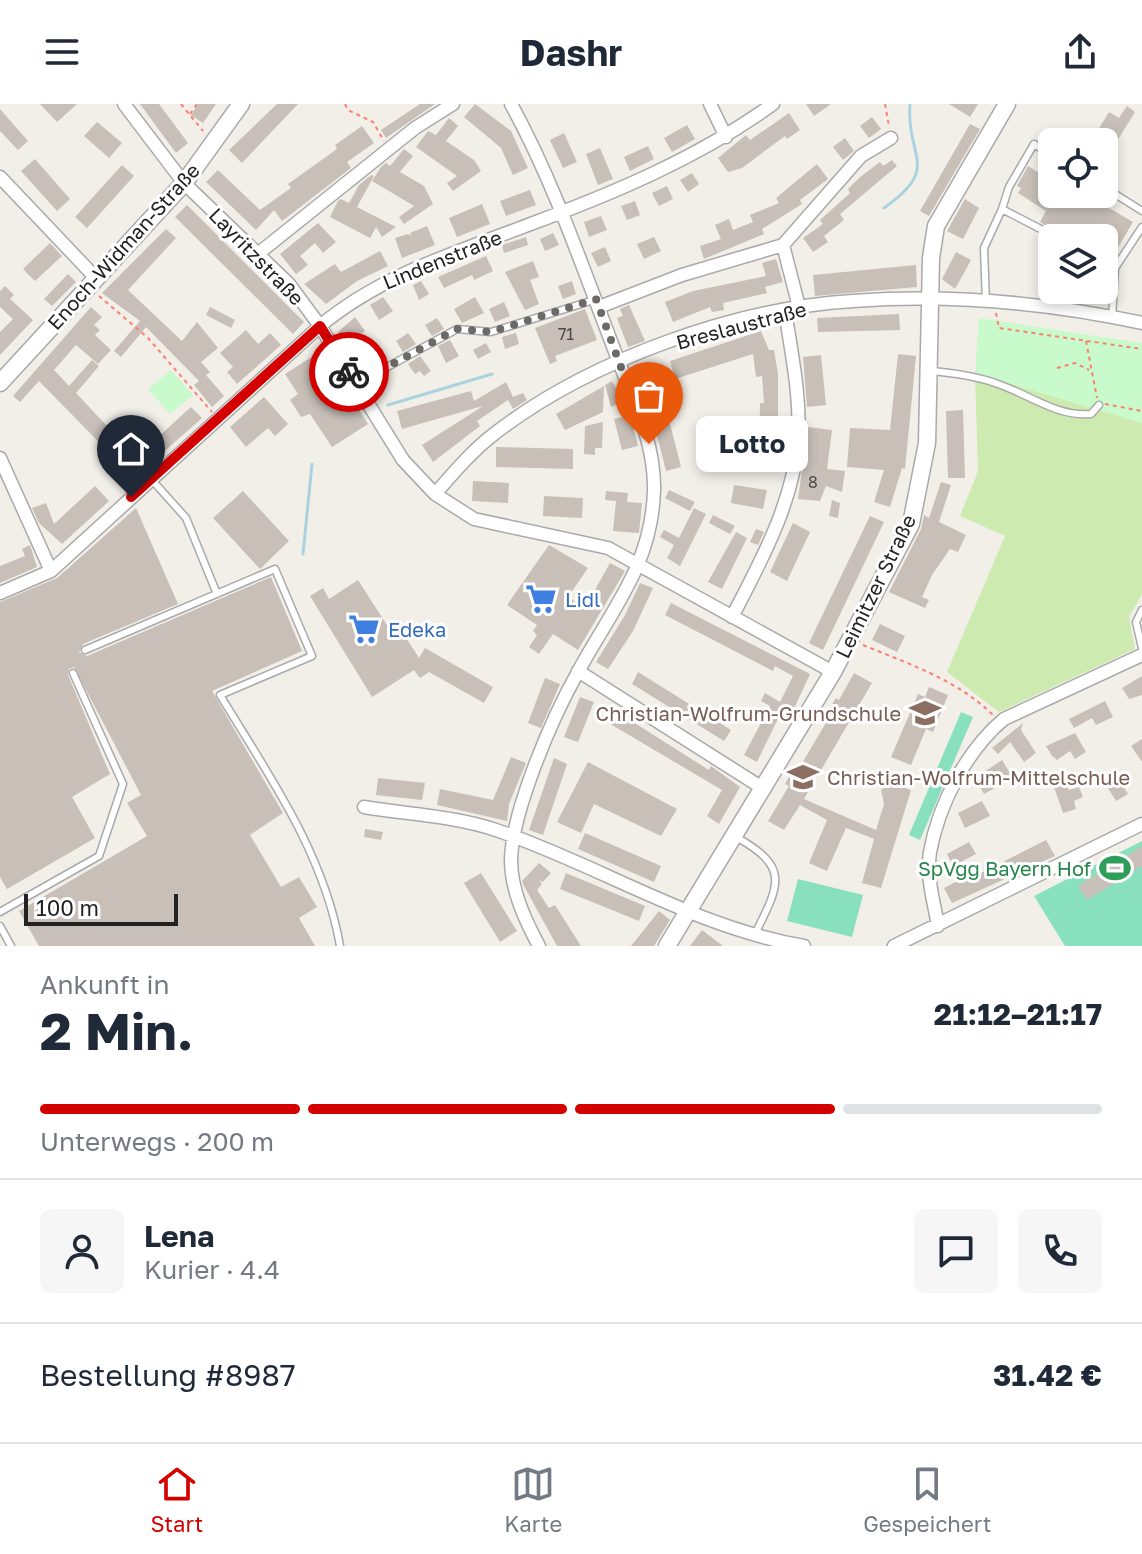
<!DOCTYPE html>
<html lang="de">
<head>
<meta charset="utf-8">
<style>
	:root { --surface:#fff; --page:#f6f6f7; --text:#1f2937; --muted:#747a83; --line:#e0e1e3; --accent:#d40000 }
	body { margin:0; font-family:"Golos Text",sans-serif; background:var(--page); color:var(--text); height:100vh; display:flex; flex-direction:column; font-size:30px; white-space:nowrap }
	* { box-sizing:border-box; margin:0 }
	p { font-size:26px; color:var(--muted) }
	.icon { flex:none; width:44px; height:44px; fill:none; stroke:currentColor; stroke-width:2; stroke-linecap:round; stroke-linejoin:round }
	.map { position:relative; height:842px; overflow:hidden }
	.sheet { display:flex; flex-direction:column; background:var(--surface); flex:1 }
	.sheet>* { flex:none }
	.fabs { position:absolute; left:1038px; top:24px; display:grid; gap:16px }
	.fabs a { display:grid; place-items:center; width:80px; height:80px; border-radius:12px; background:var(--surface); box-shadow:0 4px 12px #0003; font-size:40px }
	.scale { position:absolute; left:24px; bottom:20px; width:154px; box-sizing:border-box; padding-left:8px; border:4px solid #222; border-top:0; font-size:22px; line-height:28px; white-space:nowrap; color:#222; -webkit-text-stroke:6px #fff; paint-order:stroke }
	.pin { position:absolute; display:grid; place-items:center; width:68px; height:68px; color:#fff; margin:-82px -34px; border-radius:50% 50% 50% 0; rotate:-45deg; box-shadow:0 0 8px #0007 }
	.pin .icon { rotate:45deg }
	.courier { position:absolute; display:grid; place-items:center; width:80px; height:80px; margin:-40px; border:6px solid #d40000; border-radius:50%; background:#fff; color:#222; box-shadow:0 2px 10px #0007 }
	.bubble { position:absolute; height:56px; border-radius:12px; background:var(--surface); box-shadow:0 4px 12px #0003; font-size:26px; font-weight:700; line-height:56px; text-align:center }
	.head em { font-style:normal; font-weight:700 }
	.head div { display:flex; flex-direction:column-reverse }
	.head { display:flex; align-items:center; justify-content:space-between; height:136px; padding:0 40px }
	h1 { font-size:52px; font-weight:700; line-height:60px }
	.bar { display:grid; grid-template-columns:repeat(4,1fr); gap:12px 8px; align-content:center; height:96px; padding:0 40px }
	.bar i { height:10px; border-radius:6px; background:var(--line) }
	.bar .selected { background:var(--accent) }
	.bar p { grid-column:span 4 }
	.line { display:flex; align-items:center; gap:20px; padding:0 40px; border-top:2px solid var(--line) }
	.line div { flex:1 }
	.round { display:grid; place-items:center; flex:none; width:84px; height:84px; border-radius:12px; background:var(--page) }
	header { display:flex; justify-content:space-between; align-items:center; height:104px; padding:0 40px; background:var(--surface); font-size:36px; font-weight:700 }
	.dock { display:flex; justify-content:space-around; align-items:center; height:112px; border-top:2px solid var(--line); background:var(--surface); font-size:22px; color:var(--muted) }
	.dock a { display:grid; justify-items:center; gap:4px }
	.dock .selected { color:var(--accent) }
	.map>svg:first-child { display:block }
</style>
</head>
<body>
<header><svg class="icon" aria-label="menu" viewBox="0 0 24 24"><path d="M4 6h16M4 12h16M4 18h16"/></svg>Dashr<svg class="icon" aria-label="share" viewBox="0 0 24 24"><path d="M12 15V3M7 8l5-5 5 5M5 13v7h14v-7"/></svg></header>
<div class="map">
<svg width="1142" height="842" viewBox="0 0 1142 842">
	<rect width="100%" height="100%" fill="#f2efe9"/>
	<path fill="#cdebb0" d="M975,269L1142,319V490L1129,513L1135,545L999,608L947,568L1005,432L960,412L978,367Z"/>
	<path fill="#c8facc" d="M979,214L1142,239V319L975,269Z
		M171,266L193,291L170,310L148,285Z"/>
	<path fill="#88e0be" d="M961,608L973,613L920,736L909,731Z
		M1142,737V842H1065L1034,792Z
		M798,775L863,791L852,833L787,817Z"/>
	<g fill="none" stroke-linecap="round" stroke-linejoin="round">
		<path stroke="#aad3df" stroke-width="3" d="M884,104C942,63 906,55 910,0
			M388,301L492,270
			M303,450L312,360"/>
	</g>
	<path fill="#c7bfb8" d="M40,0H77L57,18Z
		M140,0H159L188,39L176,49Z
		M198,0H216L203,19L191,11Z
		M277,0H298L242,59L229,46Z
		M420,0H435L386,34L381,26Z
		M475,0L511,27L528,64L513,71L501,44L464,13Z
		M806,0H831L814,12Z
		M949,0H978L970,13Z
		M1127,2L1135,8L1104,58V40L1108,32L1098,26L1109,8L1119,14Z
		M0,5L28,37L18,46L0,27Z
		M789,9L800,26L787,35L785,32L742,64L728,68L718,54L746,31L750,36Z
		M872,13L881,25L869,34L860,22Z
		M449,14L458,22L446,37L474,56L481,67L453,87L447,79L457,72L416,43L428,27L436,31Z
		M97,18L122,39L109,54L84,32Z
		M970,20L980,25L929,112L920,107Z
		M687,21L695,35L672,48L664,34Z
		M362,22L374,39L347,58L351,64L282,117L274,106L256,126L206,78L218,66L260,106L291,84L288,80L337,45L335,41Z
		M564,29L577,58L563,64L550,36Z
		M845,34L854,47L843,56L833,43Z
		M648,42L654,55L630,67L624,53Z
		M600,44L613,75L598,81L586,50Z
		M404,45L413,52L400,68L424,82L433,100L404,120L399,113L414,102L372,77L381,63L386,59L390,62Z
		M35,55L70,95L57,107L21,67Z
		M892,56L897,62L840,110L844,116L824,132L828,138L813,148L803,134L823,120L820,116L850,89L848,85L860,73L880,58L883,62Z
		M817,60L828,75L800,96L802,100L762,125L764,130L704,155L700,142L721,135L715,121L729,115L733,126L753,118L750,111L779,99L776,94Z
		M122,61L134,72L87,124L75,113Z
		M1028,62L1052,77V90H1085L1133,118L1111,155L1104,152V134H1067L1040,118L1046,107L1018,89L1021,84L1017,82Z
		M692,69L699,80L688,88L680,76Z
		M371,71L374,72L357,103L396,123L382,133L376,123L370,134L330,113L338,97L341,95L349,99L359,81Z
		M667,82L673,95L659,102L652,89Z
		M530,86L536,101L506,112L500,97Z
		M965,95L979,104L963,135L947,127Z
		M635,97L640,111L627,116L621,102Z
		M482,100L490,120L457,133L449,114Z
		M187,101L304,218L293,230L175,113Z
		M601,112L607,126L589,133L584,118Z
		M318,119L336,138L323,149L315,139L300,152L308,161L296,170L280,150Z
		M427,122L435,141L402,154L395,134L408,130L412,132L410,129Z
		M166,125L176,134L128,186L182,237L197,218L218,244L201,258L210,268L206,271L224,292L212,303L194,281L199,277L146,223L121,253L114,247L140,217L102,189Z
		M553,129L559,141L545,147L540,135Z
		M526,133L528,141L504,149L502,141Z
		M654,133L661,147L644,155L637,140Z
		M50,139L62,152L35,177L23,165Z
		M605,143L611,157L598,163L591,149Z
		M380,147L388,162L357,177L326,200L304,180L335,160L341,168Z
		M956,148L971,156L955,185L942,175Z
		M486,152L493,167L474,176L472,171L444,184L438,173Z
		M776,155L783,178L765,183L767,189L723,199L724,206L712,208L710,203L673,218L665,198L693,187L766,172L762,159Z
		M533,157L539,173L530,176L539,200L525,206L505,168Z
		M916,161L917,183L815,192L813,171Z
		M68,170L76,178L52,202L44,195Z
		M421,177L429,190L419,196L413,181Z
		M572,177L576,190L563,195L558,182Z
		M5,182L14,191L10,195L33,216L0,251V228L13,215L0,203V187Z
		M383,193L393,207L379,216L370,201Z
		M475,193L484,209L462,219L454,205Z
		M504,198L510,212L495,218L489,205Z
		M629,201L645,237L628,243L617,214L623,212L620,205Z
		M91,203L102,213L94,221L100,226L95,231L111,246L98,260L76,241L54,266L69,282L92,256L99,262L76,289L136,353L191,303L202,314L134,374L39,277L20,298L13,292Z
		M210,203L235,216L231,224L206,211Z
		M585,205L597,236L555,252L557,257L550,260L535,224Z
		M899,210L900,226L818,228L817,214Z
		M355,213L365,227L348,240L338,228Z
		M437,214L444,225L432,232L425,221Z
		M246,226L258,240L270,229L281,241L237,280L227,268L233,263L220,249Z
		M761,227L769,246H774L778,270V365H759L760,299H764L762,272L756,273L753,250L675,275L670,257Z
		M408,229L416,240L403,248L396,237Z
		M516,229L519,240L505,245L502,233Z
		M450,236L459,252L446,259L438,242Z
		M486,239L491,248L478,255L473,246Z
		M375,241L386,257L368,267L358,252Z
		M321,247L368,320L332,343L310,310L301,313L290,296L298,290L285,270Z
		M898,250L916,252L905,365L902,364L890,403L874,398L884,366L847,363L850,324L890,326Z
		M821,251L826,301L807,303L803,253Z
		M420,252L431,267L424,272L420,267L415,270L408,260Z
		M612,277L623,297L611,303L605,281Z
		M506,278L513,293L523,289L527,296L513,305L508,296L477,317L480,322L433,358L422,341L483,302L402,325L397,307L471,287L474,297Z
		M666,278L673,305L667,308L681,363L666,367L652,311L660,309L653,281Z
		M604,282L603,308L565,326L556,310Z
		M264,293L288,320L275,332L268,324L246,343L230,323Z
		M963,306L965,374H948L946,307Z
		M630,311L638,342L622,346L614,315Z
		M603,318L602,344H595V351L584,350L585,322Z
		M808,323L832,326L827,365L845,367L842,388L826,382L820,397L798,395Z
		M496,343L573,345V365L496,363Z
		M473,377L509,379L508,399L472,397Z
		M941,378L951,381L939,418L966,431L958,448L950,445L932,471L922,493L929,496L925,504L889,488L921,425L924,411L929,414Z
		M734,381L767,386L763,405L731,399Z
		M95,382L109,397L62,440L39,419L32,404L46,399L54,420Z
		M669,386L695,398L690,407L665,394Z
		M243,387L289,437L260,465L213,414Z
		M606,387L628,389L627,398L642,399L639,429L613,427L616,397L605,396Z
		M544,392L583,394L582,414L543,412Z
		M832,396L840,399L838,414L829,412Z
		M136,404L178,500L83,540L79,548L87,552L271,473L302,547L212,587L283,709L250,731L281,783L299,773L317,803L299,814L315,842H39L19,807L147,732L127,699L141,691L74,563L69,565L68,571L110,670L72,693L95,734L7,785L0,773V498L57,474Z
		M694,404L706,410L680,462L667,454L674,441L660,433L664,426L679,434Z
		M713,411L735,422L730,430L709,419Z
		M870,412L884,418L823,546L809,539Z
		M793,419L810,428L787,477L770,468Z
		M756,425L764,428L758,441L750,438Z
		M736,428L747,434L722,485L708,478Z
		M30,441L37,463L0,479V462L25,452L22,445Z
		M549,441L588,464L568,493L585,504L610,459L625,467L578,546L553,530L539,550L529,543L537,531L533,527L537,521L507,501Z
		M358,476L390,526L398,521L419,554L425,544L493,583L484,599L429,568L420,574L414,566L372,593L310,492L323,484L329,495Z
		M640,479L653,484L633,527L608,565L596,558L625,511Z
		M671,499L810,570L793,607L784,602L757,658L744,651L770,602L761,597L765,589L780,598L793,572L775,562L773,567L665,511Z
		M880,520L905,532L897,548L872,536Z
		M638,568L731,626L724,637L632,580Z
		M854,569L872,579L804,695L876,726L884,700L881,686L889,679L911,686L881,784L862,779L874,735L846,724L827,767L809,759L827,716L800,701L784,726L768,717L789,682L785,680L794,664L798,666L830,612L826,610L836,594L839,596Z
		M1142,572V591L1129,595L1122,584Z
		M545,574L560,580L541,624L528,619Z
		M929,583L948,591L933,628L926,625L911,661L891,653L918,590L925,593Z
		M580,593L594,598L578,638L564,633Z
		M1105,597L1113,613L1096,621L1092,614L1074,624L1069,615Z
		M614,606L709,666L711,662L740,683L719,720L707,712L722,686L607,618Z
		M1023,619L1021,626L1036,649L1024,658L1010,638L998,650L992,644Z
		M1075,629L1086,648L1075,655L1070,647L1057,656L1052,652L1046,642Z
		M1142,635V658L1131,642Z
		M511,653L526,659L509,700L507,717L437,701L440,685L493,696Z
		M554,654L567,660L543,731L529,726Z
		M1002,656L1013,674L984,690L975,674Z
		M588,658L677,705L661,732L594,700L581,729L557,718Z
		M378,674L425,679L422,696L376,691Z
		M1120,677L1128,690L1116,697L1108,684Z
		M1066,679L1069,686L1079,683L1083,693L1074,697L1076,705L1063,709L1054,683Z
		M982,697L990,712L965,724L958,709Z
		M365,725L383,728L381,736L364,733Z
		M585,729L661,762L654,778L578,745Z
		M1046,736L1055,752L952,799L944,784L963,774L965,777Z
		M969,738L976,750L953,762L947,750Z
		M1142,742V762L1087,796L1078,782Z
		M539,759L551,769L543,778L539,776L542,780L537,786L549,804L555,801L581,842H557L524,782L522,777Z
		M481,769L517,827L500,838L464,779Z
		M566,769L645,802L639,817L560,785Z
		M659,807L670,816L654,842H631Z
		M702,826L723,842H690Z"/>
	<g fill="none" stroke-linecap="round" stroke-linejoin="round">
		<defs>
			<path id="service" d="M1104,83L1142,107
				M1002,105L1009,83L1034,40L1052,52
				M1104,158L1115,164
				M986,199L984,144L1002,105L1058,134
				M1112,214L1115,164L1142,123
				M931,267C954,269 977,272 998,280C1030,291 1057,313 1091,310L1099,301
				M356,280L457,225L491,228L594,196
				M152,376L186,414L217,490
				M1142,506L1136,518L1142,544
				M85,546L275,465L312,552L220,591C268,670 324,749 340,842
				M736,733C790,763 780,780 755,830
				M0,808L99,752L123,680L73,569
				M0,822L11,842"/>
			<path id="minor" d="M124,0L184,79L289,180L320,222L403,356L435,390L474,415L608,444L833,568
				M511,0C556,82 585,171 619,258C635,299 655,341 654,386C652,461 612,505 578,568C553,612 512,706 511,756C511,786 525,816 539,842
				M710,0L726,33
				M0,73L95,173
				M783,141L799,203
				M259,149L415,24L453,0
				M599,203L682,171L783,141L861,52L891,34
				M0,354L51,467
				M435,390C454,368 472,347 494,330C588,257 735,204 853,197C948,190 1049,199 1142,219
				M0,489L51,467L320,222C381,171 455,149 528,121C614,89 698,54 773,0
				M732,513C760,459 794,398 798,335C801,292 791,248 785,206
				M578,567L764,685
				M364,703C406,710 455,712 496,726C599,761 696,824 804,842
				M938,822C934,798 926,773 930,748C939,699 967,646 1004,615L1142,551
				M894,842L1142,720"/>
			<path id="tertiary" d="M0,279L184,79L241,0
				M667,842L833,568L911,420L927,339L931,154L936,122L1007,0"/>
		</defs>
		<use href="#service" stroke="#a9a9a9" stroke-width="9"/>
		<use href="#minor" stroke="#a9a9a9" stroke-width="15"/>
		<use href="#tertiary" stroke="#a9a9a9" stroke-width="19"/>
		<path stroke="#fa8072" stroke-width="2" stroke-dasharray="4 4" stroke-linecap="butt" d="M181,0L203,27
			M345,0L348,6L373,18L384,37
			M885,0L889,22
			M190,10L197,0
			M99,192L148,234L212,308
			M996,209L999,224L1142,245
			M1086,237L1097,294
			M1057,264L1075,259L1089,266
			M1105,300L1142,307
			M863,541C909,560 958,576 994,612"/>
		<use href="#service" stroke="#fff" stroke-width="6"/>
		<use href="#minor" stroke="#fff" stroke-width="12"/>
		<use href="#tertiary" stroke="#fff" stroke-width="16"/>
	</g>
	<g fill="none" stroke-linecap="round" stroke-linejoin="round">
		<path stroke="#6b6a68" stroke-width="8" stroke-dasharray="0 14.4" d="M349,268L356,280L457,225L491,228L596,195L649,340"/>
		<path stroke="#d40000" stroke-width="10" d="M131,393L320,222L349,268"/>
	</g>
	<defs>
		<symbol id="supermarket-bare" viewBox="-9 -9 18 18"><path d="M-6-5.5h2.5l.6 2H6L4.5 2H-2.5L-4.4-4H-6ZM-1.5 3.2a1.3 1.3 0 1 0 .1 0ZM3 3.2a1.3 1.3 0 1 0 .1 0Z" fill="#3f7fe0" stroke="#fff" stroke-width="2.5" paint-order="stroke"/></symbol>
		<symbol id="school-bare" viewBox="-9 -9 18 18"><path d="M0-5L7-2L0 1L-7-2ZM-4 1L0 2.5L4 1V4Q0 6-4 4Z" fill="#8d6e63" stroke="#fff" stroke-width="2.5" paint-order="stroke"/></symbol>
		<symbol id="stadium-bare" viewBox="-9 -9 18 18"><path d="M0-5a6.5 5 0 1 0 0 10a6.5 5 0 1 0 0-10ZM-3.5-1.8h7v3.6h-7Z" fill="#2e9e5b" stroke="#fff" stroke-width="2.5" paint-order="stroke"/></symbol>
	</defs>
	<g fill-rule="evenodd">
		<use href="#supermarket-bare" x="519" y="473" width="44" height="44"/>
		<use href="#supermarket-bare" x="342" y="503" width="44" height="44"/>
		<use href="#school-bare" x="903" y="587" width="44" height="44"/>
		<use href="#school-bare" x="781" y="651" width="44" height="44"/>
		<use href="#stadium-bare" x="1093" y="742" width="44" height="44"/>
	</g>
	<g text-anchor="middle" dominant-baseline="central" stroke-width="6" stroke-linejoin="round" paint-order="stroke">
		<g font-size="16" fill="#4b4948">
			<text x="566" y="230">71</text>
			<text x="813" y="378">8</text>
		</g>
		<g font-size="20" fill="#222" stroke="#fff">
			<text transform="translate(123 142) rotate(-48)">Enoch-Widman-Straße</text>
			<text transform="translate(257 152) rotate(46)">Layritzstraße</text>
			<text transform="translate(442 155) rotate(-22)">Lindenstraße</text>
			<text transform="translate(741 221) rotate(-15)">Breslaustraße</text>
			<text transform="translate(875 482) rotate(-64)">Leimitzer Straße</text>
		</g>
		<g font-size="20" fill="#366cbe" stroke="#fff" text-anchor="start">
			<text x="565" y="495">Lidl</text>
			<text x="388" y="525">Edeka</text>
		</g>
		<g font-size="20" fill="#785e54" stroke="#fff" text-anchor="end">
			<text x="901" y="609">Christian-Wolfrum-Grundschule</text>
			<text x="827" y="673" text-anchor="start">Christian-Wolfrum-Mittelschule</text>
		</g>
		<g font-size="20" fill="#27864d" stroke="#fff" text-anchor="end">
			<text x="1091" y="764">SpVgg Bayern Hof</text>
		</g>
	</g>
</svg>
<div class="fabs">
<a><svg class="icon" aria-label="locate" viewBox="0 0 24 24"><circle cx="12" cy="12" r="6"/><path d="M12 2v4M12 18v4M2 12h4M18 12h4"/></svg></a>
<a><svg class="icon" aria-label="layers" viewBox="0 0 24 24"><path d="M12 4l9 5-9 5-9-5zM3 14l9 5 9-5"/></svg></a>
</div>
<div class="scale">100 m</div>
<div class="pin" style="left:649px;top:340px;background:#ea580c"><svg class="icon" aria-label="bag" viewBox="0 0 24 24"><path d="M5 8h14l-1 12H6zM9 8a3 3 0 0 1 6 0"/></svg></div>
<div class="pin" style="left:131px;top:393px;background:#1f2937"><svg class="icon" aria-label="home" viewBox="0 0 24 24"><path d="M3 11l9-7 9 7M6 9v11h12V9"/></svg></div>
<div class="courier" style="left:349px;top:268px"><svg class="icon" aria-label="bike" viewBox="0 0 24 24"><circle cx="6" cy="16" r="4"/><circle cx="18" cy="16" r="4"/><path d="M6 16l4-8h5l3 8M10 8l3 8H6M13 5h3"/></svg></div>
<div class="bubble" style="left:696px;top:312px;width:112px">Lotto</div>
</div>
<section class="sheet">
<div class="head"><div><h1>2 Min.</h1><p>Ankunft in</p></div><em>21:12–21:17</em></div>
<div class="bar"><i class="selected"></i><i class="selected"></i><i class="selected"></i><i></i><p>Unterwegs · 200 m</p></div>
<div class="line" style="height:144px"><a class="round"><svg class="icon" aria-label="person" viewBox="0 0 24 24"><circle cx="12" cy="8" r="4"/><path d="M4 21q1-7 8-7t8 7"/></svg></a><div><b>Lena</b><p>Kurier · 4.4</p></div><a class="round"><svg class="icon" aria-label="chat" viewBox="0 0 24 24"><path d="M4 5h16v11H9l-5 4z"/></svg></a><a class="round"><svg class="icon" aria-label="phone" viewBox="0 0 24 24"><path d="M5 4h4l2 5-3 2q2 4 5 5l2-3 5 2v4C11 20 4 13 5 4z"/></svg></a></div>
<div class="line" style="height:104px"><div>Bestellung #8987</div><b>31.42 €</b></div>
</section>
<nav class="dock">
<a class="selected"><svg class="icon" aria-label="home" viewBox="0 0 24 24"><path d="M3 11l9-7 9 7M6 9v11h12V9"/></svg>Start</a>
<a><svg class="icon" aria-label="map" viewBox="0 0 24 24"><path d="M3 6l6-2 6 2 6-2v14l-6 2-6-2-6 2zM9 4v14M15 6v14"/></svg>Karte</a>
<a><svg class="icon" aria-label="saved" viewBox="0 0 24 24"><path d="M7 4h10v16l-5-4-5 4z"/></svg>Gespeichert</a>
</nav>
</body>
</html>
